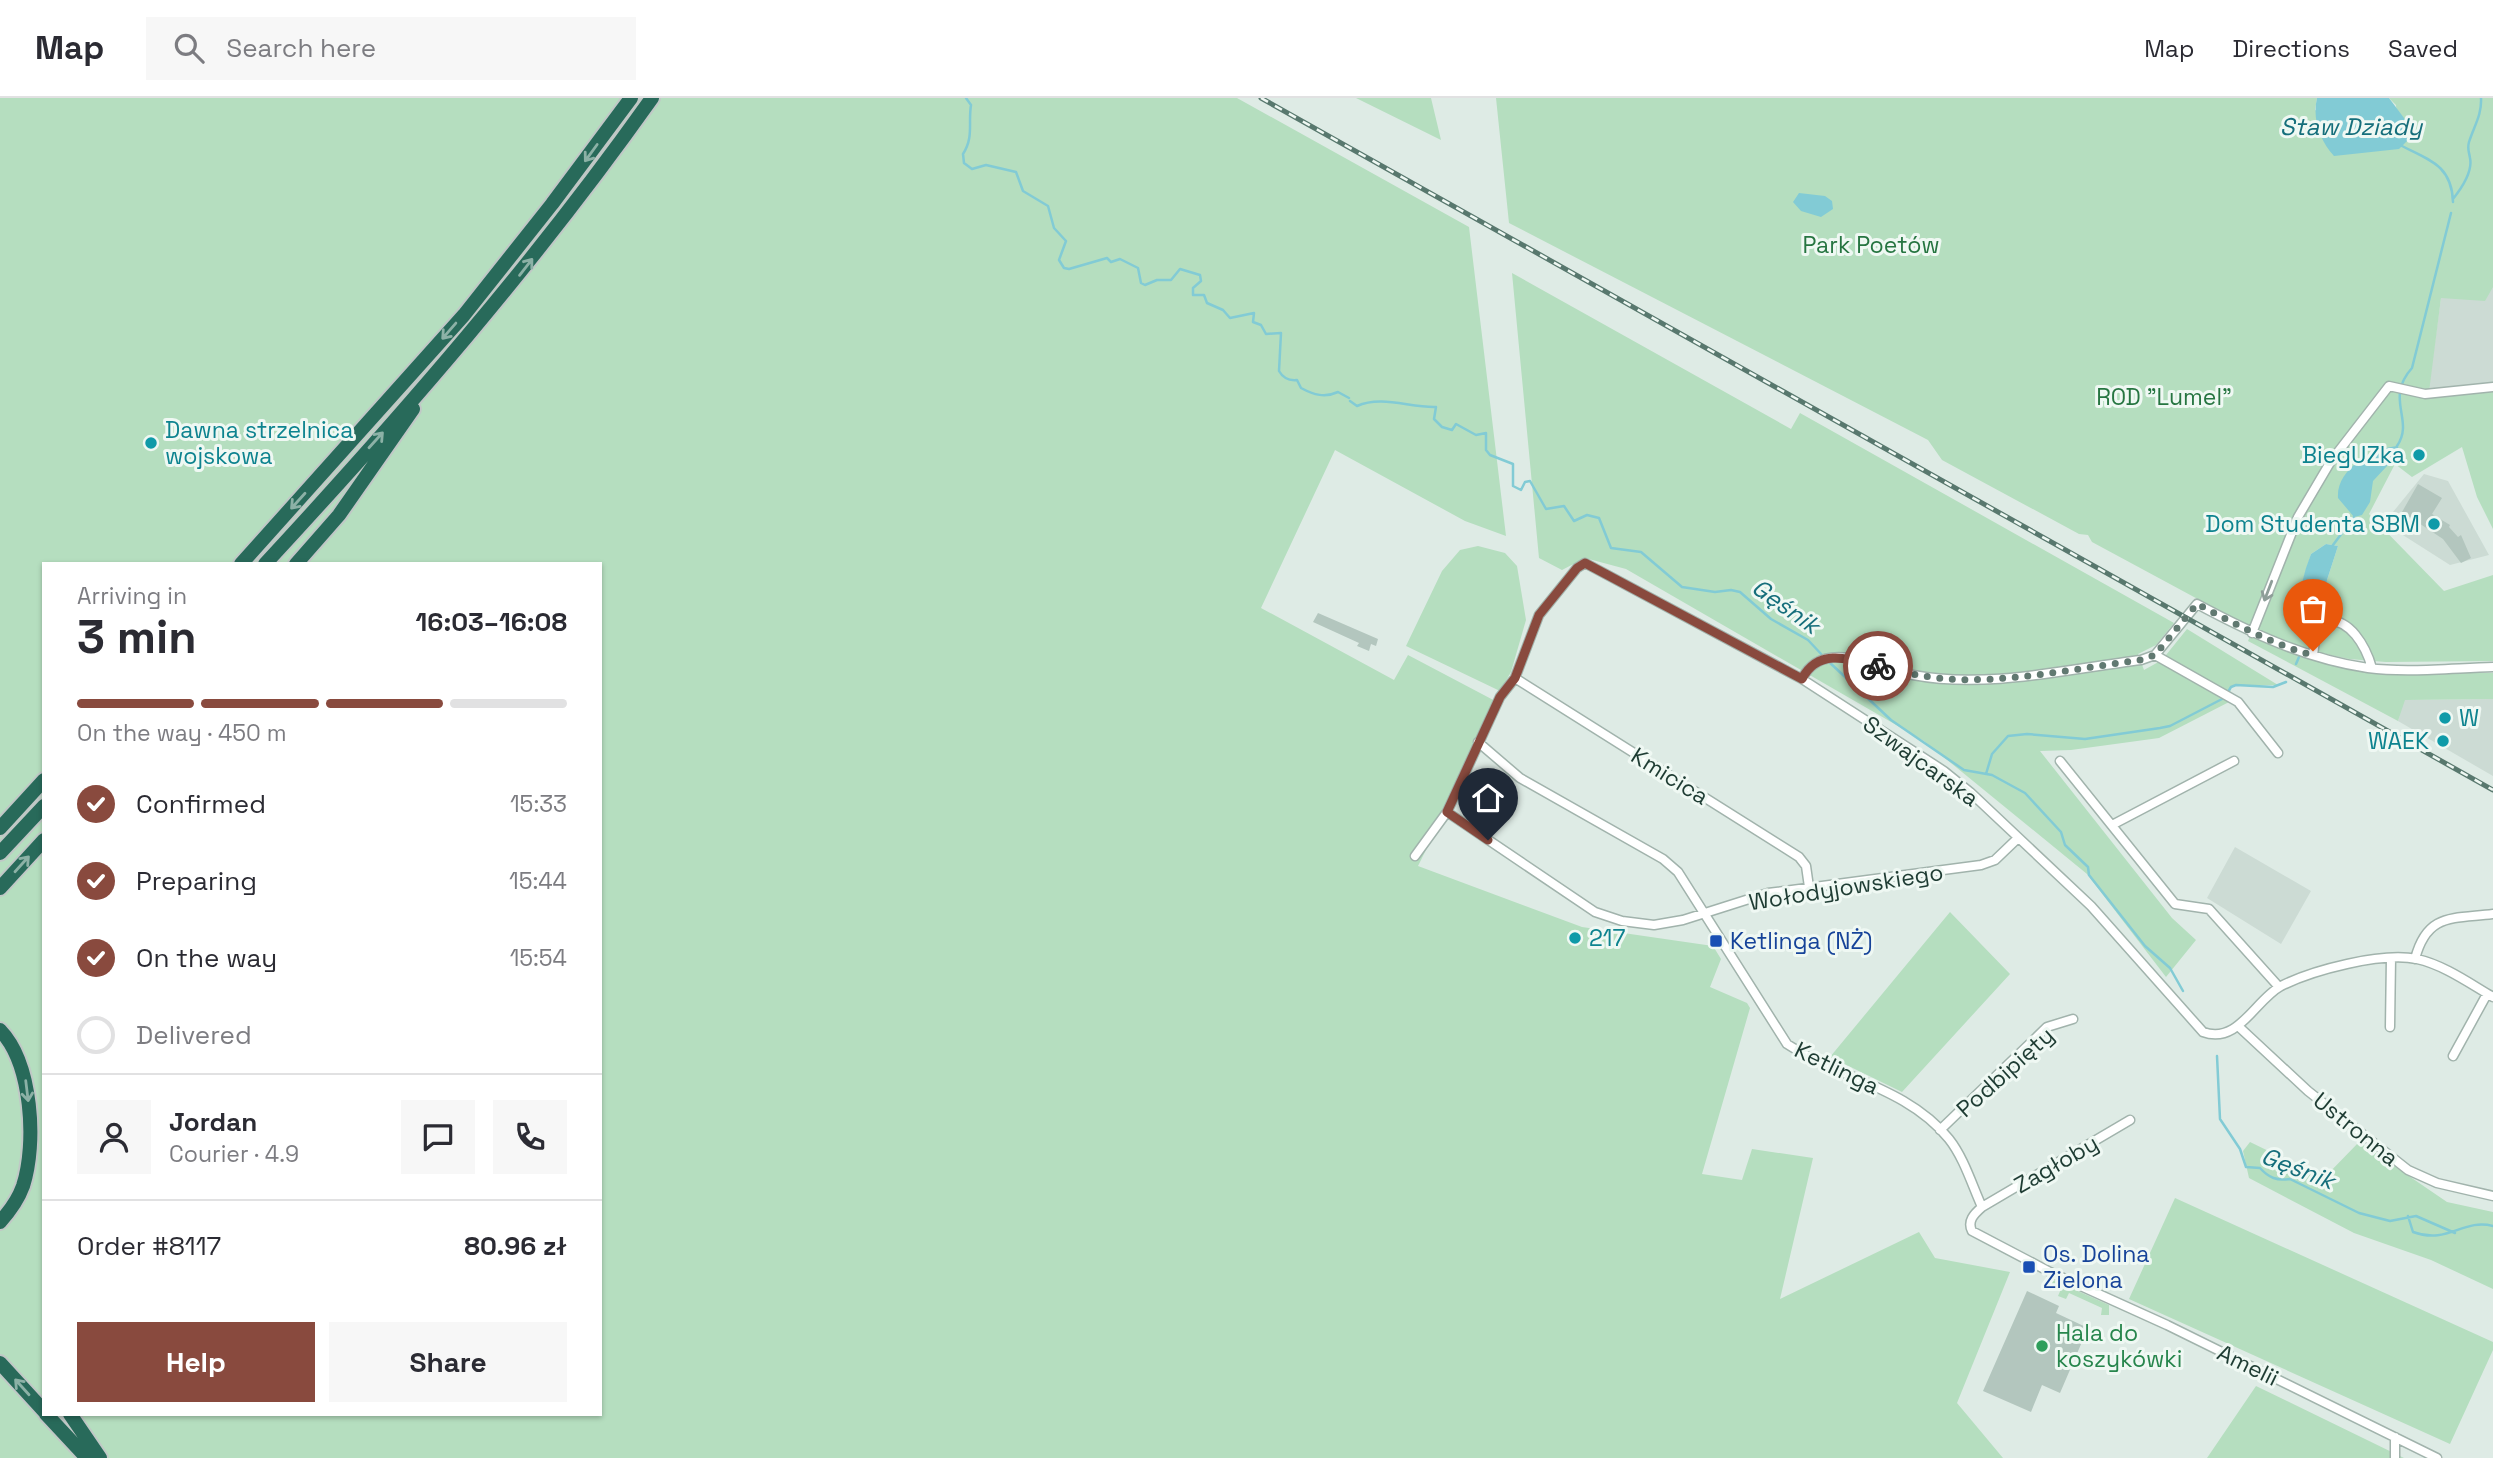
<!DOCTYPE html>
<html lang="en">
<head>
<meta charset="utf-8">
<style>
	:root { --surface:#fff; --page:#f7f7f7; --text:#2b2b33; --muted:#7c7c81; --line:#e1e1e2; --accent:#894a3e }
	body { margin:0; font-family:"Space Grotesk",sans-serif; background:var(--page); color:var(--text); height:100vh; display:flex; flex-direction:column; font-size:26px; white-space:nowrap }
	* { box-sizing:border-box; margin:0 }
	p { font-size:23px; color:var(--muted) }
	.icon { flex:none; width:38px; height:38px; fill:none; stroke:currentColor; stroke-width:2; stroke-linecap:round; stroke-linejoin:round }
	.map { position:relative; flex:1; overflow:hidden }
	.sheet { position:absolute; left:42px; top:464px; width:560px; height:854px; display:flex; flex-direction:column; background:var(--surface); border-radius:0px; box-shadow:0 2px 5px #0004 }
	.sheet>* { flex:none }
	.pin { position:absolute; display:grid; place-items:center; width:60px; height:60px; color:#fff; margin:-72px -30px; border-radius:50% 50% 50% 0; rotate:-45deg; box-shadow:0 0 7px #0007 }
	.pin .icon { rotate:45deg }
	.courier { position:absolute; display:grid; place-items:center; width:70px; height:70px; margin:-35px; border:5px solid #894a3e; border-radius:50%; background:#fff; color:#222; box-shadow:0 2px 9px #0007 }
	.head em { font-style:normal; font-weight:600 }
	.head div { display:flex; flex-direction:column-reverse }
	.head { display:flex; align-items:center; justify-content:space-between; height:119px; padding:0 35px }
	h1 { font-size:46px; font-weight:600; line-height:52px }
	.bar { display:grid; grid-template-columns:repeat(4,1fr); gap:10px 7px; align-content:center; height:84px; padding:0 35px }
	.bar i { height:9px; border-radius:5px; background:var(--line) }
	.bar .selected { background:var(--accent) }
	.bar p { grid-column:span 4 }
	.line { display:flex; align-items:center; gap:18px; padding:0 35px; border-top:2px solid var(--line) }
	.line div { flex:1 }
	.round { display:grid; place-items:center; flex:none; width:74px; height:74px; border-radius:0px; background:var(--page) }
	ol { padding:0 35px; list-style:none }
	li { display:flex; align-items:center; gap:21px; height:77px }
	li p { margin-inline-start:auto }
	li .icon { padding:7px; border-radius:50%; background:var(--accent); color:#fff; stroke-width:4 }
	li:last-child { color:var(--muted) }
	li i { width:38px; height:38px; border:4px solid var(--line); border-radius:50% }
	.action { display:flex; gap:14px; margin-top:auto; padding:14px 35px }
	.action a { flex:1; height:80px; border-radius:0px; background:var(--accent); color:#fff; font-size:28px; font-weight:600; line-height:80px; text-align:center }
	.action a+a { background:var(--page); color:var(--text) }
	header { display:flex; align-items:center; gap:42px; box-sizing:border-box; height:98px; padding:0 35px; background:var(--surface); border-bottom:2px solid var(--line) }
	header strong { font-size:33px }
	nav { display:flex; gap:38px; margin-inline-start:auto; font-size:24px }
	.search { width:490px; height:63px; background:var(--page); display:flex; align-items:center; gap:18px; box-sizing:border-box; padding:0 24px; border-radius:0px; color:var(--muted); font-size:26px }
	.map>svg:first-child { display:block }
</style>
</head>
<body>
<header>
<strong>Map</strong>
<div class="search"><svg class="icon" aria-label="search" viewBox="0 0 24 24"><circle cx="10" cy="10" r="6"/><path d="M15 15l6 6"/></svg>Search here</div>
<nav><a>Map</a><a>Directions</a><a>Saved</a></nav>
</header>
<div class="map">
<svg width="2493" height="1360" viewBox="0 0 2493 1360">
	<rect width="100%" height="100%" fill="#deebe5"/>
	<path fill="#ccdbd4" d="M2493,0V286L2428,294L2441,200Z
		M2424,376L2448,383L2489,457L2450,467L2384,425Z
		M2493,601V678L2398,623L2404,602Z
		M2235,749L2311,793L2281,846L2207,800Z"/>
	<path fill="#b5debf" fill-rule="evenodd" d="M0,0H1237L1469,129L1506,438L1465,423L1335,352L1261,510L1394,582L1408,557L1499,605L1418,768L1582,829L1713,848L1721,861L1710,889L1747,905L1750,910L1702,1076L1742,1082L1752,1051L1813,1060L1780,1201L1919,1134L1935,1160L2010,1174L1957,1305L2003,1360H0ZM44,466H600V1316H44Z
		M1356,0H1431L1441,42Z
		M1496,0H2317L2315,12L2382,51H2399L2396,7L2389,0H2493V189L2485,203L2441,200L2429,294L2493,290V431L2477,399L2462,349L2412,379L2395,366L2369,416L2444,493L2493,477V563L2386,564L2349,561L2295,549L2257,533L2092,444L2088,437L2079,436L1942,362L1928,342L1509,125ZM2326,446L2338,448L2327,482L2324,506L2304,501L2300,492L2311,456Z
		M1512,175L1791,331L1800,315L2174,525L2156,547L2138,556L2144,572L2162,562L2187,531L2278,587L2230,588L2231,603L2159,640L2071,652L2040,653L2172,820L2196,842L2166,879L2087,776L1924,643L1626,471L1585,460L1562,472L1539,460Z
		M1478,448L1505,455L1517,468L1526,522L1511,574L1500,593L1406,548L1442,473L1460,452Z
		M2251,536L2355,570L2378,575H2493V601L2405,602L2398,623L2248,543Z
		M1950,814L2010,876L1902,994L1830,959Z
		M2250,1044L2324,1080L2359,1044L2447,1104L2493,1114V1191L2431,1162L2354,1135L2249,1080L2243,1053Z
		M2175,1100L2493,1244V1252L2450,1346L2129,1201Z
		M2051,1181L2109,1207V1217H2101L2102,1210L2069,1195L2066,1201L2058,1198L2061,1191L2049,1186Z
		M2256,1288L2404,1360H2207Z"/>
	<path fill="#82cbd5" d="M2317,0H2389L2407,24L2409,41L2399,51L2334,58C2320,43 2312,21 2317,0Z
		M1799,95L1825,98L1832,103L1833,111L1821,119L1801,113L1793,104Z
		M2397,348L2401,353L2373,383L2370,404L2362,417L2354,419L2338,400C2336,371 2372,351 2397,348Z
		M2326,446L2338,448L2327,482L2324,506L2304,511L2300,492L2306,470L2311,456Z"/>
	<g fill="none" stroke-linecap="round" stroke-linejoin="round">
		<path stroke="#82cbd5" stroke-width="2.5" d="M966,0L971,7C968,25 974,39 963,56L964,65L972,71L986,67L1016,74L1023,93L1048,108L1054,130L1066,143L1059,162L1064,170L1069,171L1107,160L1111,164L1120,161L1138,170L1141,185L1145,187L1157,182H1171L1180,171L1200,177L1201,183L1193,190V197H1204L1207,205L1223,212L1230,220L1254,215L1253,224L1261,227L1266,236L1281,235L1279,273C1283,280 1288,283 1297,282L1301,290C1314,297 1325,300 1338,294L1349,300
			M2402,48C2430,62 2452,68 2453,104
			M2453,101C2461,91 2473,74 2470,60C2469,53 2467,51 2469,44C2474,28 2482,17 2481,0
			M1350,303L1357,308C1382,297 1410,310 1436,309L1434,321L1442,329L1452,332L1456,326L1476,337L1486,335V352L1490,357L1513,366V388L1521,392L1525,384L1530,383L1546,411L1564,408L1574,423L1587,417L1599,420L1611,450L1641,454L1682,489L1715,494L1731,492L1740,494L1771,521L1808,542L1823,558
			M2397,348C2415,322 2384,301 2412,270L2451,115
			M2333,447L2354,419
			M1828,563L1891,622L1964,672L1992,677L2025,695L2061,734L2065,747L2088,769L2089,777L2145,848L2170,870L2183,893
			M2296,566L2299,559
			M2228,594L2231,589L2236,587L2273,589L2286,584
			M1986,676L1992,656L2008,638L2027,636L2085,641L2160,630L2170,628L2224,600
			M2217,958L2220,1021L2240,1051L2246,1069L2260,1070C2269,1080 2277,1083 2290,1081L2359,1115L2390,1123L2416,1118L2455,1135
			M2408,1118L2413,1134C2448,1147 2463,1120 2493,1128"/>
	</g>
	<path fill="#b3c6be" d="M2418,386L2442,400L2432,416L2450,427L2449,429L2458,439L2461,437L2471,460L2461,465L2443,441L2402,414Z
		M1318,515L1378,541L1376,548L1371,546L1369,553L1357,548L1359,545L1313,524Z
		M2027,1193L2059,1208L2056,1215L2088,1230L2060,1295L2042,1287L2031,1314L1983,1293Z"/>
	<g fill="none" stroke-linecap="round" stroke-linejoin="round">
		<defs>
			<path id="street" d="M2252,535L2298,419L2331,363L2389,288L2425,296L2493,289
				M2155,557L2238,604L2278,655
				M2313,557L2316,535L2325,523C2350,519 2366,549 2372,570
				M1515,580L1799,759L1806,768L1809,789
				M1802,581C1823,538 1879,571 1913,577C1987,591 2067,571 2141,562L2155,557L2197,506C2251,535 2306,561 2368,570C2407,575 2454,570 2493,569
				M1478,644L1520,680L1663,761L1678,774L1787,946C1839,980 1908,990 1949,1041C1964,1060 1972,1087 1982,1109
				M2060,663L2175,806L2209,811L2279,889
				M1447,714L1595,814L1622,823L1654,827L1683,822L1768,795L1981,767L1995,762L2018,740
				M2112,727L2234,663
				M1415,758L1447,714L1500,599L1515,580L1539,517L1577,470L1585,465L1802,581L1944,673L1970,694L2091,808L2203,934C2238,947 2255,902 2281,888C2313,872 2381,854 2417,861C2444,867 2469,885 2493,899
				M2415,861C2427,815 2452,821 2493,816
				M2238,928L2308,993L2408,1072L2437,1085L2493,1098
				M2390,929L2391,860
				M2453,958L2487,896
				M2130,1022L1982,1109C1974,1116 1967,1123 1972,1133L2050,1174L2167,1227L2437,1360
				M1940,1032L2047,929L2073,921
				M2395,1360V1339"/>
			<path id="highway" d="M241,466L464,217L552,106L631,0
				M265,466C402,318 535,165 652,0
				M296,466L339,417L413,311
				M0,730L44,682
				M0,755L44,708
				M0,790L44,742
				M0,932C32,965 37,1045 23,1088C18,1102 10,1113 0,1124
				M0,1265L44,1313
				M46,1316L87,1360
				M70,1316L100,1360"/>
		</defs>
		<use href="#street" stroke="#a1b3ac" stroke-width="11"/>
		<use href="#highway" stroke="#c0c8c6" stroke-width="18"/>
		<use href="#street" stroke="#fff" stroke-width="8"/>
		<use href="#highway" stroke="#286a5a" stroke-width="14"/>
		<defs>
			<path id="rail" d="M1261,0L2493,692"/>
		</defs>
		<use href="#rail" stroke="#58786e" stroke-width="5"/>
		<use href="#rail" stroke="#eff8f3" stroke-width="2.5" stroke-dasharray="8" stroke-linecap="butt"/>
	</g>
	<defs><path id="oneway-shaft" d="M-6 0H5M1.5-3L5.5 0L1.5 3" fill="none" stroke-width="1.6" stroke-linecap="round" stroke-linejoin="round" transform="scale(1.75)"/></defs>
	<g stroke="#8cb1a6">
		<use href="#oneway-shaft" transform="translate(591 55) rotate(126)"/>
		<use href="#oneway-shaft" transform="translate(526 169) rotate(-52)"/>
		<use href="#oneway-shaft" transform="translate(449 233) rotate(131)"/>
		<use href="#oneway-shaft" transform="translate(376 342) rotate(-48)"/>
		<use href="#oneway-shaft" transform="translate(298 403) rotate(132)"/>
		<use href="#oneway-shaft" transform="translate(22 766) rotate(-48)"/>
		<use href="#oneway-shaft" transform="translate(27 993) rotate(83)"/>
		<use href="#oneway-shaft" transform="translate(22 1289) rotate(-132)"/>
	</g>
	<use stroke="#8e9e99" href="#oneway-shaft" transform="translate(2268 493) rotate(111)"/>
	<g fill="none" stroke-linecap="round" stroke-linejoin="round">
		<path stroke="#617971" stroke-width="7" stroke-dasharray="0 12.6" d="M1878,568C1901,574 1924,579 1947,581C2011,585 2078,570 2141,562L2155,557L2197,506C2234,525 2271,546 2312,557L2313,553"/>
		<path stroke="#894a3e" stroke-width="9" d="M1488,742L1447,714L1500,599L1515,580L1539,517L1577,470L1585,465L1802,581C1818,549 1851,561 1878,568"/>
	</g>
	<g fill="#0f9aa8" stroke="#eff8f3" stroke-width="2.5">
		<circle cx="151" cy="345" r="7"/>
		<circle cx="2419" cy="357" r="7"/>
		<circle cx="2434" cy="426" r="7"/>
		<circle cx="2445" cy="620" r="7"/>
		<circle cx="2443" cy="643" r="7"/>
		<circle cx="1575" cy="840" r="7"/>
	</g>
	<g fill="#1a4fb4" stroke="#eff8f3" stroke-width="2.5">
		<rect x="1709" y="836" width="14" height="14" rx="3.5"/>
		<rect x="2022" y="1162" width="14" height="14" rx="3.5"/>
	</g>
	<circle fill="#2e9e5b" stroke="#eff8f3" stroke-width="2.5" cx="2042" cy="1248" r="7"/>
	<g text-anchor="middle" dominant-baseline="central" stroke-width="6" stroke-linejoin="round" paint-order="stroke">
		<g font-size="23" fill="#267541" stroke="#eff8f3">
			<text x="1871" y="147">Park Poetów</text>
			<text x="2164" y="299">ROD "Lumel"</text>
		</g>
		<g font-size="23" fill="#0d838f" stroke="#eff8f3" text-anchor="start">
			<text x="165" y="332">Dawna strzelnica<tspan x="165" dy="26">wojskowa</tspan></text>
			<text x="2405" y="357" text-anchor="end">BiegUZka</text>
			<text x="2420" y="426" text-anchor="end">Dom Studenta SBM</text>
			<text x="2459" y="620">W</text>
			<text x="2429" y="643" text-anchor="end">WAEK</text>
			<text x="1589" y="840">217</text>
		</g>
		<g font-size="23" fill="#1e3c33" stroke="#eff8f3">
			<text transform="translate(1921 663) rotate(36)">Szwajcarska</text>
			<text transform="translate(1670 678) rotate(32)">Kmicica</text>
			<text transform="translate(1846 789) rotate(-9)">Wołodyjowskiego</text>
			<text transform="translate(1837 970) rotate(26)">Ketlinga</text>
			<text transform="translate(2005 974) rotate(-42)">Podbipięty</text>
			<text transform="translate(2356 1031) rotate(39)">Ustronna</text>
			<text transform="translate(2056 1066) rotate(-30)">Zagłoby</text>
			<text transform="translate(2248 1267) rotate(26)">Amelii</text>
		</g>
		<g font-size="23" fill="#164399" stroke="#eff8f3" text-anchor="start">
			<text x="1730" y="843">Ketlinga (NŻ)</text>
			<text x="2043" y="1156">Os. Dolina<tspan x="2043" dy="26">Zielona</tspan></text>
		</g>
		<g font-size="23" fill="#27864d" stroke="#eff8f3" text-anchor="start">
			<text x="2056" y="1235">Hala do<tspan x="2056" dy="26">koszykówki</tspan></text>
		</g>
		<g font-size="24" font-style="italic" fill="#156e7b" stroke="#eff8f3">
			<text x="2351" y="28">Staw Dziady</text>
			<text transform="translate(1786 508) rotate(35)">Gęśnik</text>
			<text transform="translate(2298 1070) rotate(21)">Gęśnik</text>
		</g>
	</g>
</svg>
<div class="pin" style="left:2313px;top:553px;background:#ea580c"><svg class="icon" aria-label="bag" viewBox="0 0 24 24"><path d="M5 8h14l-1 12H6zM9 8a3 3 0 0 1 6 0"/></svg></div>
<div class="pin" style="left:1488px;top:742px;background:#1f2937"><svg class="icon" aria-label="home" viewBox="0 0 24 24"><path d="M3 11l9-7 9 7M6 9v11h12V9"/></svg></div>
<div class="courier" style="left:1878px;top:568px"><svg class="icon" aria-label="bike" viewBox="0 0 24 24"><circle cx="6" cy="16" r="4"/><circle cx="18" cy="16" r="4"/><path d="M6 16l4-8h5l3 8M10 8l3 8H6M13 5h3"/></svg></div>
<section class="sheet">
<div class="head"><div><h1>3 min</h1><p>Arriving in</p></div><em>16:03–16:08</em></div>
<div class="bar"><i class="selected"></i><i class="selected"></i><i class="selected"></i><i></i><p>On the way · 450 m</p></div>
<ol>
<li><svg class="icon" aria-label="check" viewBox="0 0 24 24"><path d="M5 12l5 5 9-10"/></svg>Confirmed<p>15:33</p></li>
<li><svg class="icon" aria-label="check" viewBox="0 0 24 24"><path d="M5 12l5 5 9-10"/></svg>Preparing<p>15:44</p></li>
<li><svg class="icon" aria-label="check" viewBox="0 0 24 24"><path d="M5 12l5 5 9-10"/></svg>On the way<p>15:54</p></li>
<li><i></i>Delivered</li>
</ol>
<div class="line" style="height:126px"><a class="round"><svg class="icon" aria-label="person" viewBox="0 0 24 24"><circle cx="12" cy="8" r="4"/><path d="M4 21q1-7 8-7t8 7"/></svg></a><div><b>Jordan</b><p>Courier · 4.9</p></div><a class="round"><svg class="icon" aria-label="chat" viewBox="0 0 24 24"><path d="M4 5h16v11H9l-5 4z"/></svg></a><a class="round"><svg class="icon" aria-label="phone" viewBox="0 0 24 24"><path d="M5 4h4l2 5-3 2q2 4 5 5l2-3 5 2v4C11 20 4 13 5 4z"/></svg></a></div>
<div class="line" style="height:91px"><div>Order #8117</div><b>80.96 zł</b></div>
<div class="action"><a>Help</a><a>Share</a></div>
</section>
</div>
</body>
</html>
